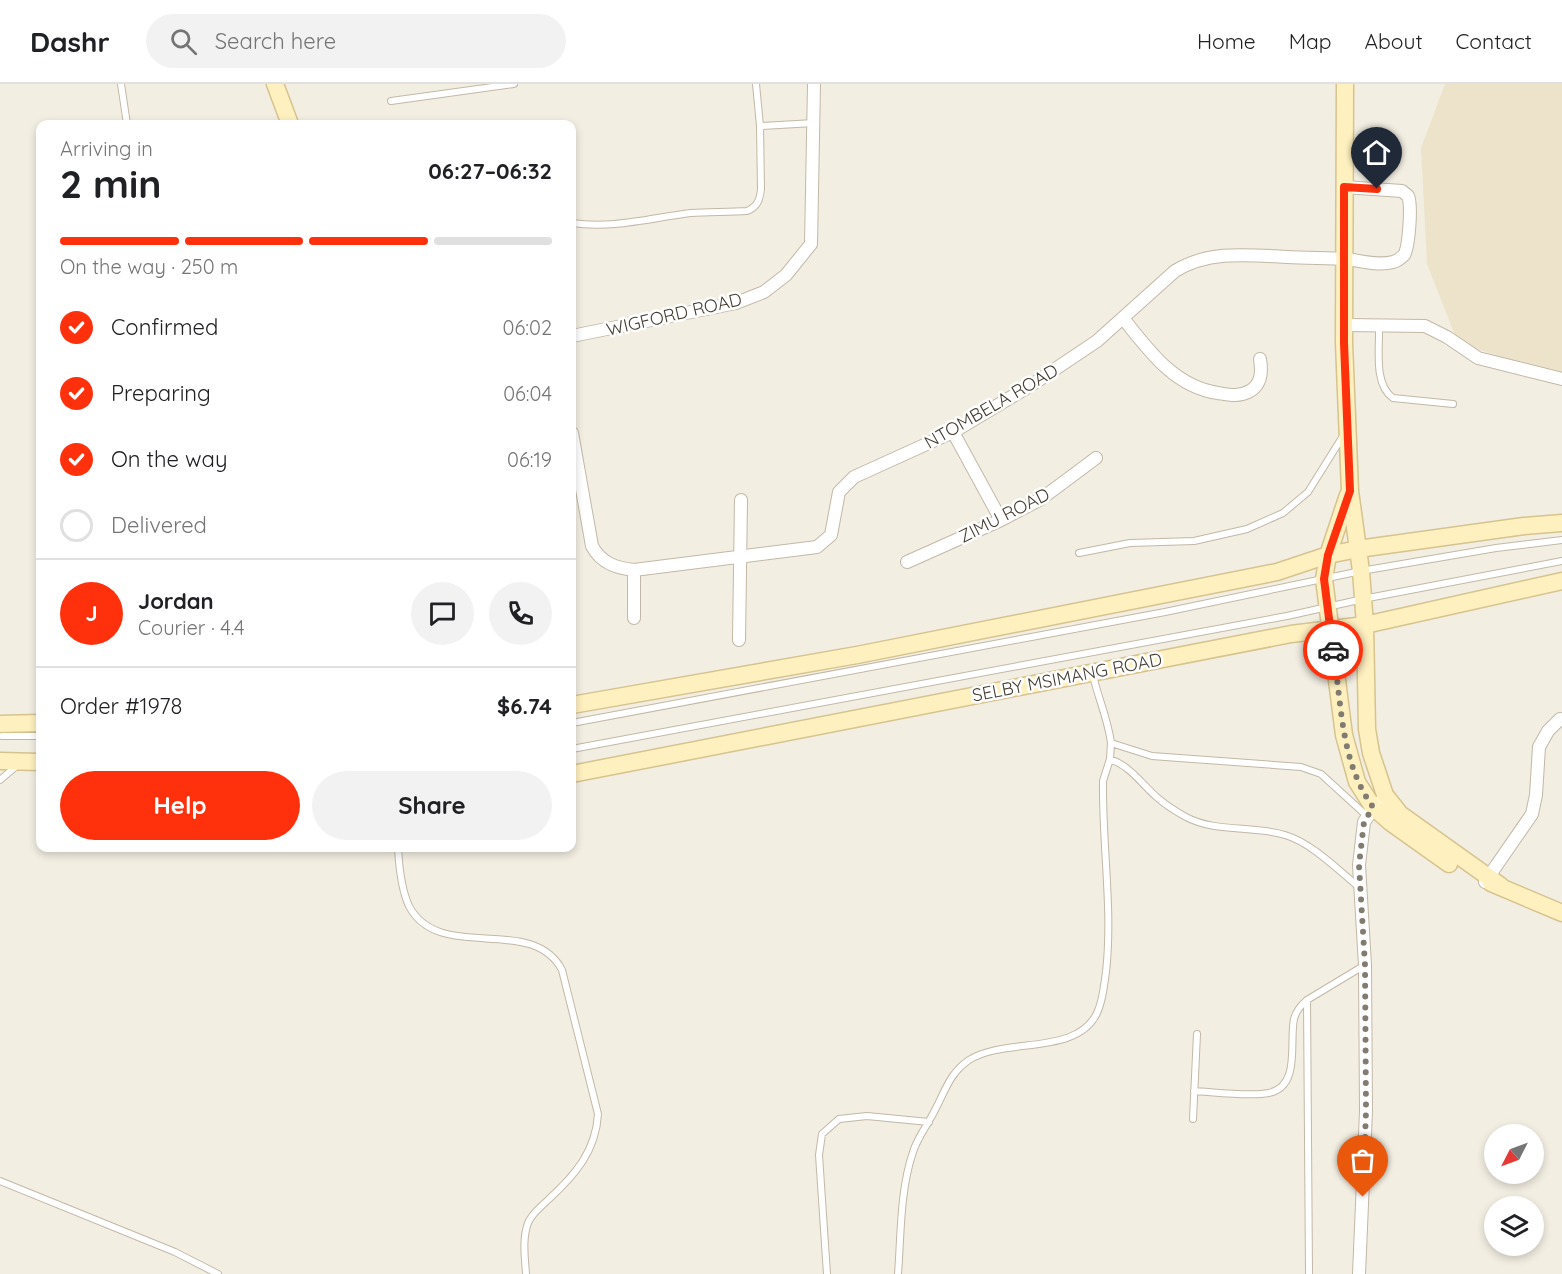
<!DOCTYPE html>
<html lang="en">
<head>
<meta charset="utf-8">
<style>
	:root { --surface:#fff; --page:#f2f2f2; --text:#202124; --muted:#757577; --line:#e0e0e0; --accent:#ff310d }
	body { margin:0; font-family:Quicksand,sans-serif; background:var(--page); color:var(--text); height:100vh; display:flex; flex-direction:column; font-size:22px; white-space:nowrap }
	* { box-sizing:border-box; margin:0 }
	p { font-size:20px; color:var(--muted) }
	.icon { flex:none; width:33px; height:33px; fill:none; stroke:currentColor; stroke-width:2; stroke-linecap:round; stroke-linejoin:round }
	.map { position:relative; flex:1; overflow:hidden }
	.details { position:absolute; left:36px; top:36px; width:540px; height:732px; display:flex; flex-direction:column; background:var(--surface); border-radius:12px; box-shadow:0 3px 9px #0003 }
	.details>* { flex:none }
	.needle { width:39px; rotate:228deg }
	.tools { position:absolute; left:1484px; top:1040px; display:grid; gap:12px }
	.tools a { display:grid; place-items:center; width:60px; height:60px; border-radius:50%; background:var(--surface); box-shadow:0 3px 9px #0003; font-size:30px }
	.pin { position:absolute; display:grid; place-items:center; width:51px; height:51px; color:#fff; margin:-62px -26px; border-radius:50% 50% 50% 0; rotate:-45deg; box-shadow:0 0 6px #0007 }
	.pin .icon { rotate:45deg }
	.courier { position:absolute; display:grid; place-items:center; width:60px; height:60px; margin:-30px; border:4px solid #ff310d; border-radius:50%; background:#fff; color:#222; box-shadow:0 2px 8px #0007 }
	.overview em { font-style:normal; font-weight:700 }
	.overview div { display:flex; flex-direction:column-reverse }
	.overview { display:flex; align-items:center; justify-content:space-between; height:102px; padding:0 24px }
	h1 { font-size:39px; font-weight:700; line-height:45px }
	.bar { display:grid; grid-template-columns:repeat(4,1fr); gap:9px 6px; align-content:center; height:72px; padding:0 24px }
	.bar i { height:8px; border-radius:4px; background:var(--line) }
	.bar .current { background:var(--accent) }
	.bar p { grid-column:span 4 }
	.line { display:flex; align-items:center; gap:15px; padding:0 24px; border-top:2px solid var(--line) }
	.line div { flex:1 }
	.round { display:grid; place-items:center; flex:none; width:63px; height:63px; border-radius:32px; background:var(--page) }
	ol { padding:0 24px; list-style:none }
	li { display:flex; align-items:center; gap:18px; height:66px }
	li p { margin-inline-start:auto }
	li .icon { padding:6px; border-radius:50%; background:var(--accent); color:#fff; stroke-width:4 }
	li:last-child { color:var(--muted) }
	li i { width:33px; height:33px; border:3px solid var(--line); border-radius:50% }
	.primary-button { display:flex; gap:12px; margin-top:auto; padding:12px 24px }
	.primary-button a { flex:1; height:69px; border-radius:36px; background:var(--accent); color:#fff; font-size:24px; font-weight:700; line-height:69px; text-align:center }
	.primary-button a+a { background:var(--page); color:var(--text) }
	header { display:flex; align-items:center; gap:36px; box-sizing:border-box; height:84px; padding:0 30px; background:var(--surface); border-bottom:2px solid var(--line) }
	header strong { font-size:28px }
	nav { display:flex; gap:33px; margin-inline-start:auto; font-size:21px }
	.search { width:420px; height:54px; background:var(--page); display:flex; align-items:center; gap:15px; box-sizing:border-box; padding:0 21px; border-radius:33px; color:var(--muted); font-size:22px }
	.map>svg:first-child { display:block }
</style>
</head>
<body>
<header>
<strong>Dashr</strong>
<div class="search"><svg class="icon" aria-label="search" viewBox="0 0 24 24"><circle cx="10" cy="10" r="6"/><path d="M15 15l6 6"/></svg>Search here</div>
<nav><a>Home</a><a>Map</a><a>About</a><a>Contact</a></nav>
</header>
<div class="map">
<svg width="1562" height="1190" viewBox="0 0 1562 1190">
	<rect width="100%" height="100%" fill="#f3eee2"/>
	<path fill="#ede3cb" d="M1445,0H1562V292L1458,259L1427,180L1421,64Z"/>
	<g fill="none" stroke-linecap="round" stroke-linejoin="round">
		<defs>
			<path id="lane" d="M121,0L127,40
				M756,0L760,42L814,39
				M391,17L514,0
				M572,139C612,145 650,134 691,129C709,128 728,128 747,127C757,123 760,116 761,105L760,42
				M1379,241C1380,263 1373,300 1393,314L1453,320
				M1079,469L1130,459L1194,457L1247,445L1283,429L1308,408L1343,352
				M1093,591C1098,614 1108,635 1111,659L1152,672L1301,683L1321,690L1367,732
				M572,639L1165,528L1361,487L1496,464L1562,456
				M2,652H40
				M572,665L1287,532L1363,515L1562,477
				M1110,675C1132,683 1142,701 1159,715C1167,722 1177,728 1186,733C1216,749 1253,741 1285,751C1312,759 1338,786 1360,804
				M0,696L19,680
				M398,764C399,782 401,805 409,822C439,880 532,829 562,886L598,1030C596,1067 575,1091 549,1115C541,1123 532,1129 528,1139C522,1155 525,1174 526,1190
				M1307,916L1309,1190
				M1194,1007C1213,1008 1250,1013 1269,1009C1301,1002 1289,958 1294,935C1296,927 1301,921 1307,916L1365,881
				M1193,1035L1197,950
				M0,1097L175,1168L218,1190
				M827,1190L819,1071L822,1050L839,1035L867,1032L929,1038
				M898,1190C901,1151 900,1106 913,1068C918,1052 929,1039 936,1024C946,1005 950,989 969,976C1005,953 1077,972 1097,929C1103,917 1104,901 1106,888C1113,825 1102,761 1103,697L1110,675L1111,659"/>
			<path id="street" d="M1123,234C1149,267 1175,303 1218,309C1230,311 1239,313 1250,307C1262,300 1262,287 1260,275
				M1346,241L1425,242L1447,253L1478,274L1562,295
				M572,252L736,219L764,208L786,191L811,160L814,0
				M953,348L1001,436
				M572,349L592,462C601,479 616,484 634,486L817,463L831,451L839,408L854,393L953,348L1033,300L1097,257L1175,187C1209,166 1249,171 1287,173C1307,174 1327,174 1347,175C1361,177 1379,182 1393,178C1397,177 1401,174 1404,171C1409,163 1412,121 1408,112L1402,107L1344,103
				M907,478L1001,436L1041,415L1096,374
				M634,534V486
				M739,556L741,416
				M1485,798L1532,730L1536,711L1539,663L1548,647L1560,635
				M1359,1190L1366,1027L1365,881L1359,781L1364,738L1377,719"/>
			<path id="secondary" d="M275,0L290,40
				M1345,0L1344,259L1350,407L1361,487L1365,541L1367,645L1371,669L1385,711L1400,730L1501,802
				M1348,411L1328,471L1324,495L1344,651L1357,698L1373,723L1390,738L1449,780
				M572,621L857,571L1277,488L1328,471L1358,465L1524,442L1562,439
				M0,640L40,639
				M0,677L40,678
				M572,690L1291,550L1365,541L1562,497
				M1491,799L1562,829"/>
		</defs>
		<use href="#lane" stroke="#c2b8a7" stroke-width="8"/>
		<use href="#street" stroke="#c2b8a7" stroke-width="14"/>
		<use href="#secondary" stroke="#d6c38e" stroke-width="19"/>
		<use href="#lane" stroke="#fff" stroke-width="6"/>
		<use href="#street" stroke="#fff" stroke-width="12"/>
		<use href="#secondary" stroke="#fff0c0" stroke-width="16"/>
	</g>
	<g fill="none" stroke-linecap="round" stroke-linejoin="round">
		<path stroke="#827b70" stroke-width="6" stroke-dasharray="0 10.8" d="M1333,566C1342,620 1340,678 1373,723L1364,738L1359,781L1365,881L1366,1027L1363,1113"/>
		<path stroke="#ff310d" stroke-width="8" d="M1333,566L1324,495L1328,471L1350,407L1344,259V103L1377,105"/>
	</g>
	<g text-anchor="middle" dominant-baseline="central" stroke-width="5" stroke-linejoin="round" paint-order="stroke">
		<g font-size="18" fill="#453d32" stroke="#fff">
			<text transform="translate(674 230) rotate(-13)">WIGFORD ROAD</text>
			<text transform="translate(991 322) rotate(-30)">NTOMBELA ROAD</text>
			<text transform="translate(1004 431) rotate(-27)">ZIMU ROAD</text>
			<text transform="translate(1067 593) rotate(-11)">SELBY MSIMANG ROAD</text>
		</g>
	</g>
</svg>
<div class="tools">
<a><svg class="needle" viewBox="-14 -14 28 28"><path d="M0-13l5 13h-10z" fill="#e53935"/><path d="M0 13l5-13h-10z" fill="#757577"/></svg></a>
<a><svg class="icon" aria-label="layers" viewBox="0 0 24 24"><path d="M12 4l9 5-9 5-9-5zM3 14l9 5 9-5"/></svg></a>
</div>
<div class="pin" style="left:1363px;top:1113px;background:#ea580c"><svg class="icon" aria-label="bag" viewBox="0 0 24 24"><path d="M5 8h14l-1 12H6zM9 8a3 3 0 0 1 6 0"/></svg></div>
<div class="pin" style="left:1377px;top:105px;background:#1f2937"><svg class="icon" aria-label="home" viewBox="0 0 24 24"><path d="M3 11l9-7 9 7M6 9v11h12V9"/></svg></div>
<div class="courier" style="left:1333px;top:566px"><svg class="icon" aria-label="car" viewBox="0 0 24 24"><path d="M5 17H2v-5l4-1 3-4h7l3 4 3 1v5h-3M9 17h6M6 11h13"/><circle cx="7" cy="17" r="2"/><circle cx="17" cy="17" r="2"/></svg></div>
<section class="details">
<div class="overview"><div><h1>2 min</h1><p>Arriving in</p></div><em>06:27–06:32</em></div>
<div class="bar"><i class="current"></i><i class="current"></i><i class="current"></i><i></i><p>On the way · 250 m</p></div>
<ol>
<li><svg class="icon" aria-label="check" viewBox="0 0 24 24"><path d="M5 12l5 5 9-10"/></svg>Confirmed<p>06:02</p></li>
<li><svg class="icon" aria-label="check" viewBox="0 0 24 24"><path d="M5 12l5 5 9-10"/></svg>Preparing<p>06:04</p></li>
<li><svg class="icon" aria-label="check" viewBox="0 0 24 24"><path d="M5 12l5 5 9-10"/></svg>On the way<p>06:19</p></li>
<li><i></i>Delivered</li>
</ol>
<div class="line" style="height:108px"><b class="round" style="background:var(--accent);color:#fff">J</b><div><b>Jordan</b><p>Courier · 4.4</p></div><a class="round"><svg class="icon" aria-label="chat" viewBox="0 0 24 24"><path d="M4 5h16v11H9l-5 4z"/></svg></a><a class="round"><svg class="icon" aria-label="phone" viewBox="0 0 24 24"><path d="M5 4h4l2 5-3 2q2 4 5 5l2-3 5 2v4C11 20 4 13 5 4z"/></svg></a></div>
<div class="line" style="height:78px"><div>Order #1978</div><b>$6.74</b></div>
<div class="primary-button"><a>Help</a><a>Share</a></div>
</section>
</div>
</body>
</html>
